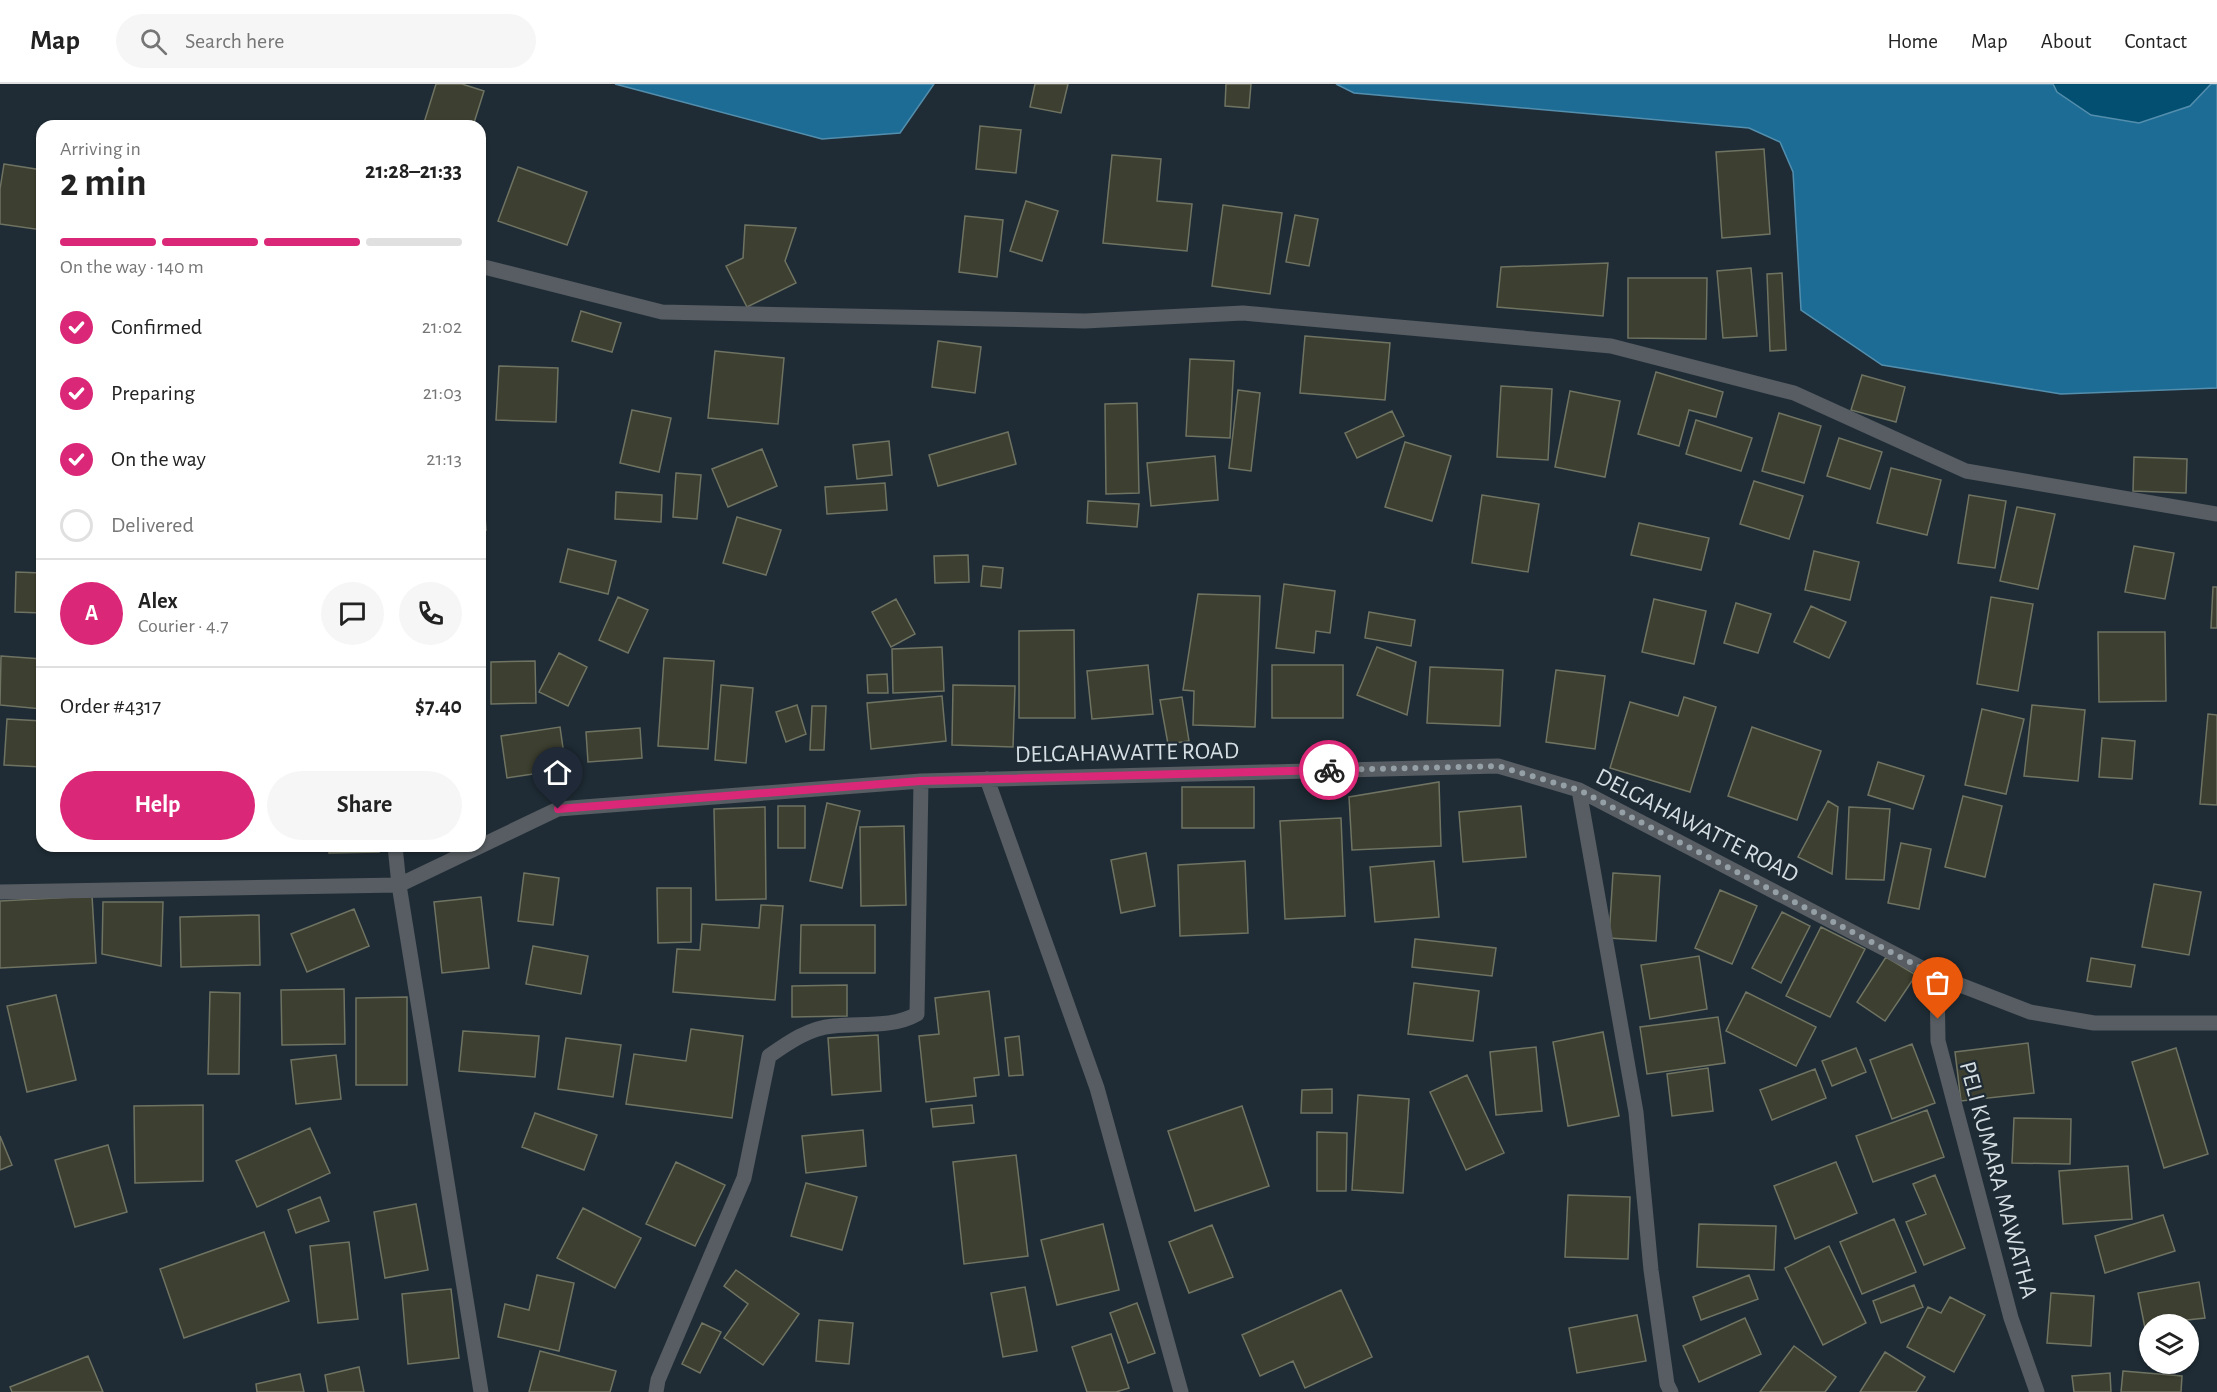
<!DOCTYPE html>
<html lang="en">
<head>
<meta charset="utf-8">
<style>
	:root { --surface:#fff; --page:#f6f6f6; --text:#222; --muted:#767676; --line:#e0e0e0; --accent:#db2777 }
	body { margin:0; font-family:"Alegreya Sans",sans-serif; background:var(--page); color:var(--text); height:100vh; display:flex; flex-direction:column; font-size:22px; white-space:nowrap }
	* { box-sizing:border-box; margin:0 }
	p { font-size:20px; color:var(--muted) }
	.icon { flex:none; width:33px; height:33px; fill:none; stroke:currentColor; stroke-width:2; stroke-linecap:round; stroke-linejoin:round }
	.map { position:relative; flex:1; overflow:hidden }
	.details { position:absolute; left:36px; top:36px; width:450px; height:732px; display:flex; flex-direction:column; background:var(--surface); border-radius:18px; box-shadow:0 2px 4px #0004 }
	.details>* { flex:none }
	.controls { position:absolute; left:2139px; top:1230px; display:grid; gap:12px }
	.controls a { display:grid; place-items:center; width:60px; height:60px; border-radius:50%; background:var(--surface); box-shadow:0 2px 4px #0004; font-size:30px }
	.pin { position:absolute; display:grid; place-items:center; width:51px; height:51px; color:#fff; margin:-62px -26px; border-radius:50% 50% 50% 0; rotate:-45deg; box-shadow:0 0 6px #0007 }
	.pin .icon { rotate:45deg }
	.courier { position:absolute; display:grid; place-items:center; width:60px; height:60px; margin:-30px; border:4px solid #db2777; border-radius:50%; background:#fff; color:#222; box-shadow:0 2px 8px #0007 }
	.overview em { font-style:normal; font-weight:700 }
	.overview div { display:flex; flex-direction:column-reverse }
	.overview { display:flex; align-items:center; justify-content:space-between; height:102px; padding:0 24px }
	h1 { font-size:39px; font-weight:700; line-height:45px }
	.bar { display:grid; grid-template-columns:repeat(4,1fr); gap:9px 6px; align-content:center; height:72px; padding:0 24px }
	.bar i { height:8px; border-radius:4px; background:var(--line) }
	.bar .current { background:var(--accent) }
	.bar p { grid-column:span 4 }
	.line { display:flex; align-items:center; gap:15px; padding:0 24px; border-top:2px solid var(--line) }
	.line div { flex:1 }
	.round { display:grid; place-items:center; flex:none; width:63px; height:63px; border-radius:32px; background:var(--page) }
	ol { padding:0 24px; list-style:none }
	li { display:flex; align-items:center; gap:18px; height:66px }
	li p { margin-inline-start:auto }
	li .icon { padding:6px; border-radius:50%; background:var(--accent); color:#fff; stroke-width:4 }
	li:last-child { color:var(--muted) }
	li i { width:33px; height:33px; border:3px solid var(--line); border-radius:50% }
	.action { display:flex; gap:12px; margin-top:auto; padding:12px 24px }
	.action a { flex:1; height:69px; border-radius:36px; background:var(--accent); color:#fff; font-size:24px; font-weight:700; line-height:69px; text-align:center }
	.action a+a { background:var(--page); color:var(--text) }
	header { display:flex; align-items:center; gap:36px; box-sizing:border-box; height:84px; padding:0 30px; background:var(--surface); border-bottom:2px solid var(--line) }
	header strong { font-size:28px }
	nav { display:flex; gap:33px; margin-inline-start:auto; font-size:21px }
	.search { width:420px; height:54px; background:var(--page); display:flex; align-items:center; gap:15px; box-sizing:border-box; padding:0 21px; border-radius:33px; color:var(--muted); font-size:22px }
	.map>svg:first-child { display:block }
</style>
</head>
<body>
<header>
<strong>Map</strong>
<div class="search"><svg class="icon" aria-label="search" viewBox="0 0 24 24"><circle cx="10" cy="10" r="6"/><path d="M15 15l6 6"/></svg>Search here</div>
<nav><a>Home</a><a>Map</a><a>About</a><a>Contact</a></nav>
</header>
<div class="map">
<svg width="2217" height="1308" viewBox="0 0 2217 1308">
	<rect width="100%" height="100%" fill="#1f2c35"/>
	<path fill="#034f71" d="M2053,0H2211L2190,22L2139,39L2091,31L2057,8Z"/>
	<path fill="#1d6c96" stroke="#548ead" stroke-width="1.5" d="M615,0H934L900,49L822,55Z
		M1336,0H2053L2057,8L2091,31L2139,39L2190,22L2211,0H2217V304L2061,310L1882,281L1801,226L1793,88L1780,58L1749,44L1354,9Z"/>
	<path fill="#3d3f30" stroke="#6f7362" stroke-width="1.5" d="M436,0H462L484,7L473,42H423Z
		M1035,0H1068L1061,29L1030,23Z
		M1226,0H1251L1249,24L1225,22Z
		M980,42L1021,46L1016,89L976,85Z
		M1764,65L1770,150L1722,154L1716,68Z
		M1112,71L1161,75L1157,117L1192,120L1187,167L1103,159Z
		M4,80L42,86V146L0,140V105Z
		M518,83L587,108L567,161L498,137Z
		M1026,117L1058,127L1042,177L1010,167Z
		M1223,121L1282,129L1270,210L1212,202Z
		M1295,131L1318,135L1309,182L1286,178Z
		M965,132L1003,136L997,193L959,188Z
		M745,141L796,144L785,177L796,199L747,223L726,182L743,174Z
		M1608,179L1603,232L1497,223L1501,183Z
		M1751,184L1757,252L1723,254L1717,187Z
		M1782,189L1786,266L1770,267L1767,190Z
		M1628,194H1707L1706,255L1628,254Z
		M581,227L621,239L612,268L572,257Z
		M1305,252L1390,259L1385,316L1300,309Z
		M938,257L981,263L975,309L932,303Z
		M715,267L784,274L778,340L708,334Z
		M1190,275L1234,277L1230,354L1186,352Z
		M499,282L558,284L556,338L496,336Z
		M1656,288L1723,308L1716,333L1689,326L1679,362L1638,350Z
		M1862,291L1905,303L1896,338L1851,326Z
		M1501,302L1552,305L1548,376L1497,373Z
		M1238,306L1260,309L1251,387L1229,384Z
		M1570,307L1620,317L1605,393L1555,383Z
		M1137,319L1139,409L1106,410L1105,320Z
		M632,326L671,334L659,388L620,379Z
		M1392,327L1404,352L1357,374L1345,349Z
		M1779,329L1821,342L1804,399L1762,387Z
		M1696,336L1752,354L1741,387L1686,370Z
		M1008,348L1016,380L938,402L929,371Z
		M1839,354L1882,368L1870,405L1827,392Z
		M889,357L892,391L857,395L853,361Z
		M1405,358L1451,372L1432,437L1385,423Z
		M480,359L486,446L480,447Z
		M762,365L777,402L728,423L712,385Z
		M1215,372L1218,416L1151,422L1147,379Z
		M2134,373L2187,375L2186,409L2133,407Z
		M1891,384L1941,396L1927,451L1877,439Z
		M676,389L701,391L697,435L673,433Z
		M1754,397L1803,412L1789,455L1740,440Z
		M885,399L887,426L827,430L825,403Z
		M616,408L662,411L661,438L615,435Z
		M1482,411L1539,420L1528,488L1472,479Z
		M1969,411L2006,417L1995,484L1958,479Z
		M1088,417L1139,420L1137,443L1087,439Z
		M2017,423L2055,430L2038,505L2000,497Z
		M737,433L781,446L766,491L723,479Z
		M1639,439L1709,454L1701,486L1631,471Z
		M2134,462L2174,469L2165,515L2125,508Z
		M568,465L616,477L608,510L560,498Z
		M1814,467L1859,478L1850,516L1805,506Z
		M968,471L969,498L935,499L934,472Z
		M983,482L1003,484L1001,504L981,502Z
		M16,488L42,489V529L15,528Z
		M1284,500L1335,507L1330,549L1316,547L1314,569L1276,564Z
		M2213,503H2217V544H2211Z
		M1198,510L1260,512L1255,643L1193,641L1194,607L1183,606Z
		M618,513L648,526L628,569L599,556Z
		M1991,513L2033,520L2018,607L1977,600Z
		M896,515L915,550L891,563L872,528Z
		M1654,515L1706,527L1694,580L1642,568Z
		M1736,519L1771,530L1758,569L1724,559Z
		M1811,522L1846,538L1829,574L1794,558Z
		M1369,528L1415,536L1411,562L1365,554Z
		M1074,546L1075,634H1019V547Z
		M2098,548H2165L2166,617L2099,618Z
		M942,563L944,607L893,609L892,565Z
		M1377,563L1416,578L1407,631L1357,611Z
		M559,569L587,583L568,622L539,608Z
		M1,572L42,575V625L0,621Z
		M664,574L714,577L708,665L658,662Z
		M535,577L536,619L491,620V578Z
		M1148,581L1153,630L1092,635L1087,587Z
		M1272,581H1343V634H1272Z
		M1430,583L1503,586L1500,642L1427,639Z
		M1556,586L1605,592L1595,665L1546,658Z
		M887,590L888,609H868L867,591Z
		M721,601L753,604L746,679L715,676Z
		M953,601L1015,602L1013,663L952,661Z
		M942,612L946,657L871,665L867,619Z
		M1182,613L1189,657L1168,660L1160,616Z
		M1684,613L1716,623L1690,708L1610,684L1630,618L1678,632Z
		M797,621L806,650L786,658L776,628Z
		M2032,621L2085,626L2078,697L2024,692Z
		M812,622H826L824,666H810Z
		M1982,625L2024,635L2006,710L1965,701Z
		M2208,630L2217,631V721L2200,720Z
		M7,635L42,637V683L4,681Z
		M560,643L566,685L507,694L501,652Z
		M1752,643L1821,667L1797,736L1728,712Z
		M640,644L642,674L588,678L586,648Z
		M2102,654L2135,657L2132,695L2099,693Z
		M1878,678L1924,692L1913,725L1868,711Z
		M480,688L485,710L480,711Z
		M1439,698L1441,762L1352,766L1349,713Z
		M1182,703H1254V744H1182Z
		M1963,712L2002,722L1985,793L1945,783Z
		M1828,717L1838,723L1832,790L1798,773Z
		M827,719L860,727L842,804L810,797Z
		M778,722H805V764H778Z
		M1521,722L1526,773L1463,778L1459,728Z
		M765,723L766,815L716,816L714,725Z
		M1849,723L1890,725L1884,796L1846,795Z
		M1341,734L1345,832L1285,835L1280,737Z
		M904,742L906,821L861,822L860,743Z
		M1901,759L1931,765L1919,825L1888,819Z
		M329,762H379V768L329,769Z
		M1146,769L1155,822L1121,829L1111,776Z
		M1245,777L1248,849L1180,852L1178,781Z
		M1434,777L1439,833L1375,838L1370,783Z
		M524,789L559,794L553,841L518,837Z
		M1613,789L1660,792L1656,857L1609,854Z
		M2154,800L2201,808L2189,871L2142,863Z
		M657,804H691V858L658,859Z
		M1720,806L1757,822L1732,880L1695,864Z
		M92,812L96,879L0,884V817Z
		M481,813L489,884L442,889L434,818Z
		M103,818H163L161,882L102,870Z
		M761,821L783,822L775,916L673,908L677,865L700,866L702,840L759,844Z
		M354,825L369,862L307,888L291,850Z
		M1782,828L1810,842L1781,899L1752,884Z
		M259,831L260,881L181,883L180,833Z
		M801,841H875V889H800Z
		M1821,843L1865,865L1830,933L1786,912Z
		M1415,855L1496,864L1492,892L1412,883Z
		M533,862L588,872L581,910L526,900Z
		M1699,872L1707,925L1650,935L1641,881Z
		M1886,873L1916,891L1885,937L1857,918Z
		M2091,874L2135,881L2131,903L2087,897Z
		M1414,899L1479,907L1473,957L1408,950Z
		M847,901V932L792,933V902Z
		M344,905L345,960L282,961L281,906Z
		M989,907L999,991L974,994L976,1012L926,1018L919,952L939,950L935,914Z
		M210,908L240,909L239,990H208Z
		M1746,908L1816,943L1796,982L1726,947Z
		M56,911L76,996L27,1008L7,922Z
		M407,913V1001H356V914Z
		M1718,933L1725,979L1647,990L1640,943Z
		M691,945L743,952L732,1034L626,1020L634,970L686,977Z
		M463,947L539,952L535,993L459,987Z
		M1603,948L1619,1032L1568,1042L1553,958Z
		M878,951L881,1007L832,1011L828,954Z
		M1019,952L1023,991L1009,992L1005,954Z
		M566,954L621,961L613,1013L558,1005Z
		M2028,959L2034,1009L1961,1017L1955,968Z
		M1912,960L1935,1019L1892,1035L1870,976Z
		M1536,963L1542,1027L1496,1031L1490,968Z
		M1856,964L1866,988L1832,1002L1822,977Z
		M2176,964L2208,1070L2164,1084L2132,978Z
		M336,971L341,1015L296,1020L291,976Z
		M1708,984L1713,1027L1672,1032L1667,990Z
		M1815,985L1826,1014L1772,1036L1760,1006Z
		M1467,991L1504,1069L1466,1086L1430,1008Z
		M1332,1005V1029H1301L1302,1006Z
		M1358,1011L1409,1015L1403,1109L1352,1106Z
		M203,1021V1097L135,1099L134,1022Z
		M972,1021L974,1039L933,1043L931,1025Z
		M1242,1022L1269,1102L1195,1127L1168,1047Z
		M1927,1026L1944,1073L1873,1098L1856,1052Z
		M535,1029L597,1051L584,1086L522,1063Z
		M2014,1034L2071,1035L2070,1080L2012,1079Z
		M310,1044L330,1089L257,1123L236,1077Z
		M863,1046L866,1082L806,1089L802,1052Z
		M1317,1048L1347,1049L1346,1107H1317Z
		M0,1052L12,1081L0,1086Z
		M108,1061L127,1128L75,1143L55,1076Z
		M1016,1071L1028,1172L964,1180L953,1078Z
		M676,1078L725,1101L695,1162L646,1140Z
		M1836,1078L1857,1129L1795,1155L1774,1102Z
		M2128,1082L2132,1135L2063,1140L2059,1087Z
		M1935,1091L1965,1164L1924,1181L1906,1138L1926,1130L1913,1100Z
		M806,1099L857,1113L842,1166L791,1152Z
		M1568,1111L1630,1113L1628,1175L1565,1173Z
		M320,1113L329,1137L296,1149L288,1126Z
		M416,1120L428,1186L385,1194L374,1128Z
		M583,1124L641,1154L615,1204L557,1174Z
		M2163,1131L2175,1167L2105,1189L2095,1152Z
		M1894,1135L1916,1188L1862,1210L1840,1158Z
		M1103,1140L1119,1206L1057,1221L1041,1156Z
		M1699,1140L1776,1142L1774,1186L1697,1183Z
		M1212,1141L1233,1193L1189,1209L1169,1158Z
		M264,1148L289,1217L184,1254L160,1185Z
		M349,1158L358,1235L318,1239L310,1162Z
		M1829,1162L1866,1239L1823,1261L1785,1184Z
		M736,1186L799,1230L763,1281L724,1254L748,1220L724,1202Z
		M537,1191L574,1199L559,1267L498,1253L505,1220L529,1226Z
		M1749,1191L1758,1215L1701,1236L1693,1213Z
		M2199,1198L2205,1234L2150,1240V1243L2145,1244L2138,1209Z
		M1914,1201L1923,1223L1881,1239L1873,1217Z
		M1025,1203L1037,1267L1003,1273L991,1209Z
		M451,1205L459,1274L408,1280L402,1210Z
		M1341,1206L1372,1273L1305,1304L1293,1277L1260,1292L1242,1251Z
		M2051,1209L2094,1212L2091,1262L2047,1259Z
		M1950,1213L1985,1231L1954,1288L1907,1263L1928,1223L1941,1229Z
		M1137,1219L1155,1269L1128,1279L1110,1229Z
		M1637,1231L1646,1277L1577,1289L1569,1244Z
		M1745,1234L1761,1270L1699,1298L1683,1262Z
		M819,1236L853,1239L849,1280L816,1277Z
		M702,1239L721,1248L700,1289L682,1280Z
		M1111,1250L1129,1304L1116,1308H1087L1072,1263Z
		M1794,1262L1836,1293L1825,1308H1760Z
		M540,1267L616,1287L610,1308H529Z
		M1885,1268L1925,1293L1916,1308H1860Z
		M88,1272L103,1308H12L10,1303Z
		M359,1283L364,1308H328L325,1291Z
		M2123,1287L2182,1292L2181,1308H2121Z
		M2110,1289L2111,1308H2074L2072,1292Z
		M300,1290L304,1308H257L256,1300Z"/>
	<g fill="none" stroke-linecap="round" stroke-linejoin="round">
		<path stroke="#575d62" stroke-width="15" d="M480,182L662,228L1085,237L1243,229L1611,262L1794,309L1966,387L2217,430
			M987,695L1097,1004L1181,1308
			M1579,706L1636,1028L1651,1186L1667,1300L1671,1308
			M395,762L399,801L481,1308
			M0,808L399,801L558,725L921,697L1498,682L1579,706L1937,892L2030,928L2094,939H2217
			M1937,892L1938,957L2011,1234L2037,1308
			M656,1308L658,1296L744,1094L769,972C789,958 809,944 833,942C860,939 893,944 917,930L921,697"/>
	</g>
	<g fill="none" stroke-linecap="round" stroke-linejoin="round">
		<path stroke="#95a0a6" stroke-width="6" stroke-dasharray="0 10.8" d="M1329,686L1498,682L1579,706L1937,892L1938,935"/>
		<path stroke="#db2777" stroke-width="8" d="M558,725L921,697L1329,686"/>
	</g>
	<g text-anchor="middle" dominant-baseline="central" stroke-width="4.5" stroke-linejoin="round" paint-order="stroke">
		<g font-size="24" fill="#d5dee3" stroke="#1f2c35">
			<text transform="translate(1127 669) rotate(-1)">DELGAHAWATTE ROAD</text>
			<text transform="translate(1697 742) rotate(27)">DELGAHAWATTE ROAD</text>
			<text transform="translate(1998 1096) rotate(75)">PELI KUMARA MAWATHA</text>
		</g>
	</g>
</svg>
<div class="controls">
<a><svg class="icon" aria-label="layers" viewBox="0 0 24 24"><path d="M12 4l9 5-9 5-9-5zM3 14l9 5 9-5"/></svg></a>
</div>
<div class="pin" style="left:1938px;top:935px;background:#ea580c"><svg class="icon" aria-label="bag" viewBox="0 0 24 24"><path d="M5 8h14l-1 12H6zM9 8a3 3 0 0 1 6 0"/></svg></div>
<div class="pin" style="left:558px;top:725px;background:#1f2937"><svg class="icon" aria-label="home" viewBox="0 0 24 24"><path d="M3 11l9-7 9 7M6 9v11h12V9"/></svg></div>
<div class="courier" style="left:1329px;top:686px"><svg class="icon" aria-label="bike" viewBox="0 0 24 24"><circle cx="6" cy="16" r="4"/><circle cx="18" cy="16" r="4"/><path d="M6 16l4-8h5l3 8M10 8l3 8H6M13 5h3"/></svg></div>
<section class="details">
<div class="overview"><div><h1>2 min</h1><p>Arriving in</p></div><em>21:28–21:33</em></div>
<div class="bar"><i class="current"></i><i class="current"></i><i class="current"></i><i></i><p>On the way · 140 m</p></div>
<ol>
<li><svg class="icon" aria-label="check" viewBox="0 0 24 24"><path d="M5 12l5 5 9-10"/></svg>Confirmed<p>21:02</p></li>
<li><svg class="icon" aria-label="check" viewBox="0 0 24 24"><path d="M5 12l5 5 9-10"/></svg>Preparing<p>21:03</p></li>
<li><svg class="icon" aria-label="check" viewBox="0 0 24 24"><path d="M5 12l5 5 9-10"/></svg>On the way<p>21:13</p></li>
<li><i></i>Delivered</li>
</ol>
<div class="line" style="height:108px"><b class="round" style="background:var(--accent);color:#fff">A</b><div><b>Alex</b><p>Courier · 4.7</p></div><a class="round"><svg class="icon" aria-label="chat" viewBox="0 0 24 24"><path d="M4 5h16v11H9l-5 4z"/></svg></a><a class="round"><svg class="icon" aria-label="phone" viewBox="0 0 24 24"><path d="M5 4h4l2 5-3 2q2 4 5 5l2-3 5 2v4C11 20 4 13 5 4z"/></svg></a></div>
<div class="line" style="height:78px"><div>Order #4317</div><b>$7.40</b></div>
<div class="action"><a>Help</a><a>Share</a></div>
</section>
</div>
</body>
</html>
